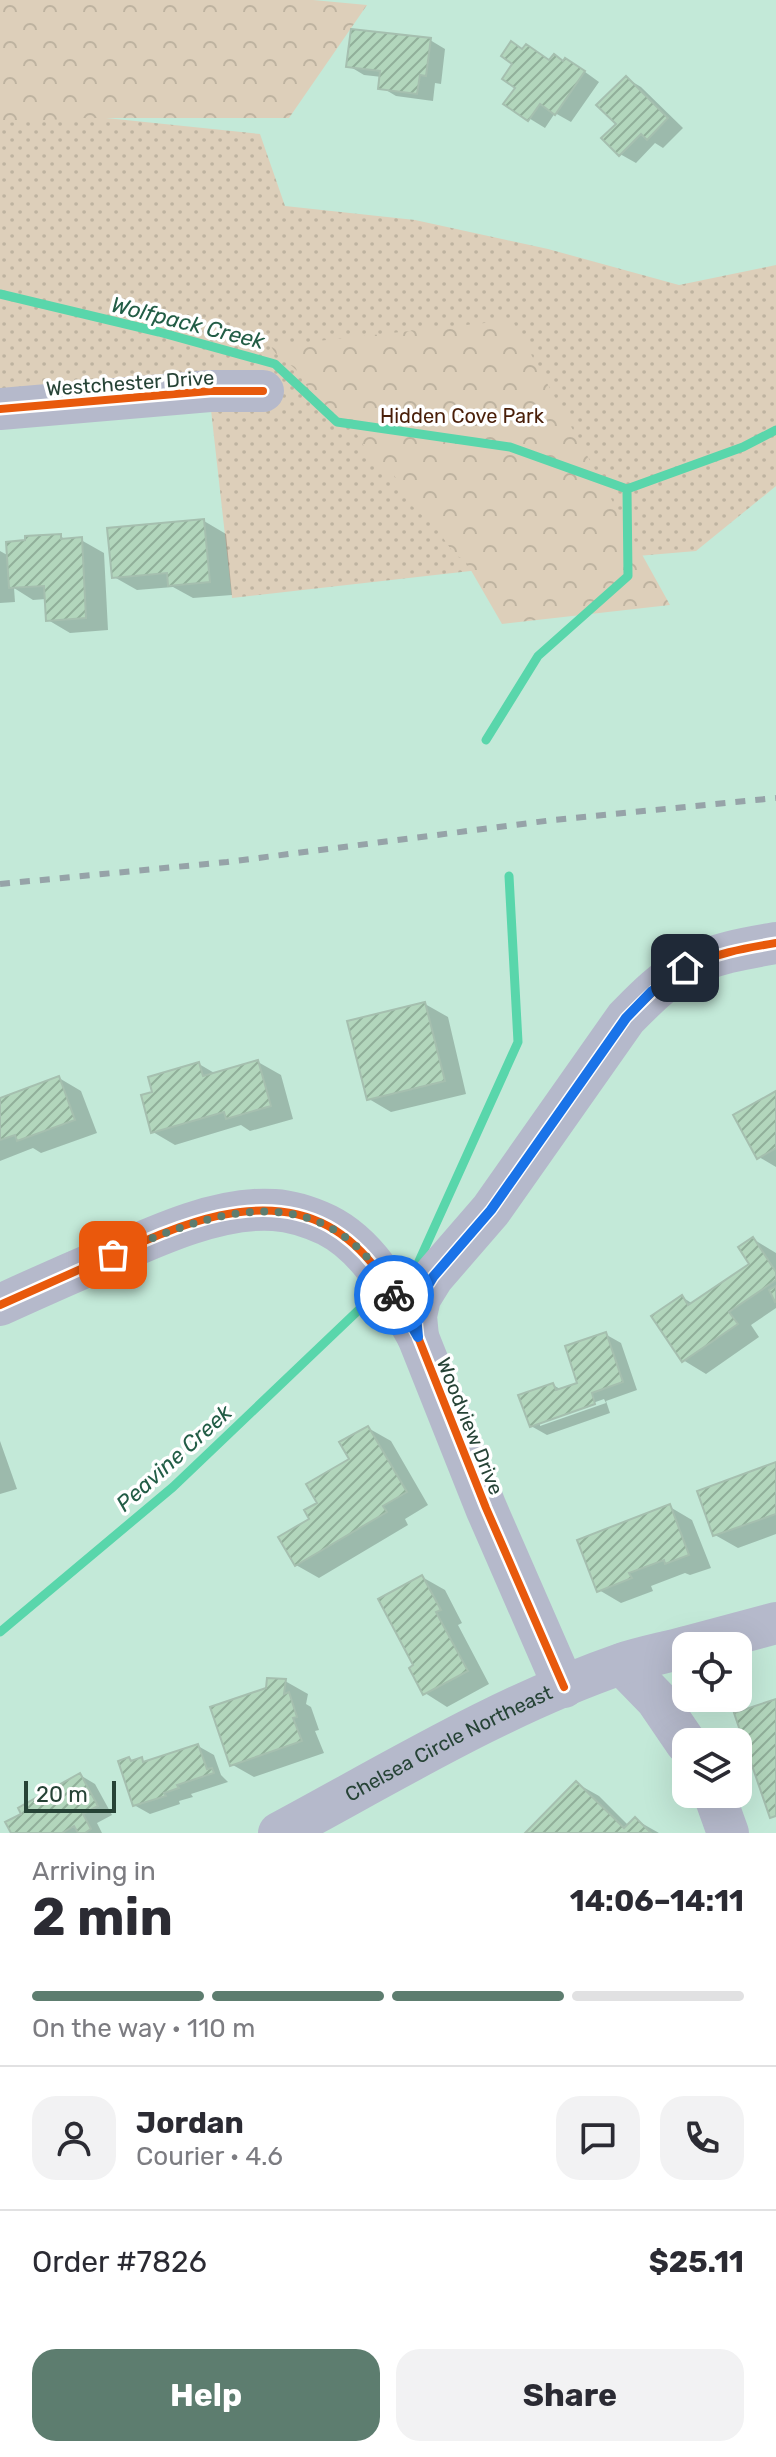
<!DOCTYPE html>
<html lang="en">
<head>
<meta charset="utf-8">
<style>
	:root { --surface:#fff; --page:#f2f2f3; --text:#2b2b33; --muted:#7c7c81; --line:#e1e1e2; --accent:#5d7d6f }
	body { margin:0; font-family:Rubik,sans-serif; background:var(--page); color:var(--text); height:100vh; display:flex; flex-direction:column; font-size:30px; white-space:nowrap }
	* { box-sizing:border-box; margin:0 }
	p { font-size:26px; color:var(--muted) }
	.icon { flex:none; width:44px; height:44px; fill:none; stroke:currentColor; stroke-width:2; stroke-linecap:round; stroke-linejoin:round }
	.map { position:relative; height:1833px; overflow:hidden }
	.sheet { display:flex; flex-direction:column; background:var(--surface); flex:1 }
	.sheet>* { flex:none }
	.buttons { position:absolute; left:672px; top:1632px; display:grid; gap:16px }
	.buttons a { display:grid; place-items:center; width:80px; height:80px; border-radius:16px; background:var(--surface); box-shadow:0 8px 32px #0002; font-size:40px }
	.scale { position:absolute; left:24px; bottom:20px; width:92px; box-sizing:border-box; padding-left:8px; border:4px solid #264336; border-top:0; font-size:22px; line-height:28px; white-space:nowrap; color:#264336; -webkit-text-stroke:6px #fff; paint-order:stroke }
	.pin { position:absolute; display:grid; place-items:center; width:68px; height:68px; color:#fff; margin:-34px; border-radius:16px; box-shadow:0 4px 12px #0006 }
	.courier { position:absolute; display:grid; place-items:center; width:80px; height:80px; margin:-40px; border:6px solid #1a73e8; border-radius:50%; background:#fff; color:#222; box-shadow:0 2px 10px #0007 }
	.summary em { font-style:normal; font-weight:700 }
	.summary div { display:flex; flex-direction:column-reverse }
	.summary { display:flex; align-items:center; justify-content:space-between; height:136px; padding:0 32px }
	h1 { font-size:52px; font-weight:700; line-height:60px }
	.bar { display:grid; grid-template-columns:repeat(4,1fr); gap:12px 8px; align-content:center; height:96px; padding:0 32px }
	.bar i { height:10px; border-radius:6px; background:var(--line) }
	.bar .current { background:var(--accent) }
	.bar p { grid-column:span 4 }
	.line { display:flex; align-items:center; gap:20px; padding:0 32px; border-top:2px solid var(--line) }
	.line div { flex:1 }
	.round { display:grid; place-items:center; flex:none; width:84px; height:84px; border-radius:24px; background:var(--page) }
	.action { display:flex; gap:16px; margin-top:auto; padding:16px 32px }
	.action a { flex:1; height:92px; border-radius:24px; background:var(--accent); color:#fff; font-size:32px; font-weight:700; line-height:92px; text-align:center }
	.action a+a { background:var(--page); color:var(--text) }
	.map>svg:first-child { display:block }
</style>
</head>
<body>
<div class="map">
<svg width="776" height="1833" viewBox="0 0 776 1833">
	<defs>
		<pattern id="grass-dots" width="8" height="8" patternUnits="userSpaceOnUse" patternTransform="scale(2)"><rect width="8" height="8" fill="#ddcfba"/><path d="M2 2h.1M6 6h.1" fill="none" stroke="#beb3a0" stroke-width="1.8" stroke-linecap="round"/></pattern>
		<pattern id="forest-crowns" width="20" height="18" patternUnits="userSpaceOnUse" patternTransform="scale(2)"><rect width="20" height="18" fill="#ddcfba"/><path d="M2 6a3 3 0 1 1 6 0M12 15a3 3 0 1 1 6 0" fill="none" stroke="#beb3a0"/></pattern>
		<pattern id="building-hatch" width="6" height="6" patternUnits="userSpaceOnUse" patternTransform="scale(2)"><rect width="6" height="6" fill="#b2d6bc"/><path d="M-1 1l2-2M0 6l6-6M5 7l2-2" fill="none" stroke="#91af9a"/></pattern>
	</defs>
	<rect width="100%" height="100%" fill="#c3e9d8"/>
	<path fill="url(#grass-dots)" d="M0,107L260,134L285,206L415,220L548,249L679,285L776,265V486L696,551L497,568L232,598L209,392L0,409Z"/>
	<path fill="url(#forest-crowns)" d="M0,0H313L367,5L289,118H81L0,123Z
		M512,320L670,605L502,624L465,560L455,555L436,528L411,505V499L393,474L368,463C366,431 336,417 315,397C306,388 303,375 293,367C284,359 276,357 271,346Z"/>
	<path fill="#0003" fill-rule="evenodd" d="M430,40L445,49L441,84L435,83L433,101L396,96L381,87L382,77L364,75L349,66Z
		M524,51L551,62H564L581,69L599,82L571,122L555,113L545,128L506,104L518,87Z
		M626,78L641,87L683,128L663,148L655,143L636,163L620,154L619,124Z
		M204,521L226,534L232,595L193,598L173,587L137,590L114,577Z
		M60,536L68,541L81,540L104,553L108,630L70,633L48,620L46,599L33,600L14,588L15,602L0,603V551L9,556Z
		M425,1004L448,1017L466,1094L391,1112L369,1099Z
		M258,1062L281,1075L293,1119L250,1131L241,1125L175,1145L153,1132L154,1093L199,1064L216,1074Z
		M59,1078L81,1091L97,1133L41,1153L33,1148L0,1161V1100Z
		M776,1093V1167L759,1157Z
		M753,1239L776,1253V1308L751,1325L759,1337L706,1374L683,1360L682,1297L693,1304L752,1265Z
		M605,1334L621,1343L637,1390L606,1401L610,1413L547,1435L531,1426L553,1385L562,1390L580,1384ZM604,1399L606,1403L540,1426V1422Z
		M368,1428L391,1441L428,1505L405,1519L408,1525L319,1578L296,1565L311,1519L319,1504L351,1460Z
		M0,1441L17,1489L0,1494Z
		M776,1464V1534L738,1548L715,1535Z
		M670,1507L692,1520L711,1568L690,1575L685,1573L651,1586L653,1591L621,1603L599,1590Z
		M422,1577L445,1590L462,1623L458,1625L489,1684L447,1707L425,1693L416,1666Z
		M285,1681L308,1694L306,1704L311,1707L319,1730L315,1731L324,1753L254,1777L231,1764L268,1689Z
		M198,1746L214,1755L221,1775L228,1782L191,1794L193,1797L179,1801L180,1804L150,1814L134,1805L129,1759L134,1762L142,1760L147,1763Z
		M80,1775L95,1784L112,1815L97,1823L102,1833H13Z
		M576,1783L599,1796L629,1826L636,1820L659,1833H527Z"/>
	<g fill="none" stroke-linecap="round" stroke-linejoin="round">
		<path stroke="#59d6ab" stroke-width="9" d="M0,294L159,332L275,364L337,422L510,447L627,489
			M486,740L538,656L628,576L627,489L743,447L776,430
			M415,1270L518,1042L509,876
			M0,1632L173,1487L366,1303"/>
	</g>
	<path fill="url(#building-hatch)" stroke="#a5bfaf" stroke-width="2" d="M351,29L431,38L426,76L420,75L417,94L378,89L380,71L346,67Z
		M511,41L522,49L526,44L549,60L554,54L563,61L565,58L585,71L555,115L540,104L528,121L503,104L515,88L502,79L512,64L501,56Z
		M626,76L668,118L647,140L641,134L619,156L601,138L616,124L596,105Z
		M204,519L210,582L168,586L167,573L112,578L107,528Z
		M61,534V539L82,537L86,618L46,621L44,586L9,588L6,542L25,540V536Z
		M425,1002L445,1081L367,1100L347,1021Z
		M258,1060L271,1106L226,1119L224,1112L151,1133L141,1095L152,1092L148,1077L199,1062L203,1076Z
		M59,1076L75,1120L17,1141L15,1135L0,1140V1098Z
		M776,1091V1148L757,1159L733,1115Z
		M753,1237L776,1272V1280L729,1312L738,1324L682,1362L651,1316L682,1295L688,1305L749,1264L738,1247Z
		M776,1286V1301L775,1302L769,1290Z
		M606,1332L623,1382L592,1393L595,1404L530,1427L518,1395L553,1383L556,1390L577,1383L565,1346Z
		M368,1426L407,1492L383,1506L387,1512L295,1566L278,1537L309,1519L304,1510L317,1503L306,1484L349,1459L339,1442Z
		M776,1462V1514L713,1536L697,1491Z
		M670,1504L689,1555L665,1564L664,1560L629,1573L632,1578L597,1592L577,1540Z
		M422,1575L441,1610L436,1612L468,1671L423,1695L409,1668L413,1665L378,1599Z
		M267,1678L286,1679L284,1694L289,1692L297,1717L293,1718L302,1741L230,1766L210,1707L266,1688Z
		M776,1699V1816L770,1818L734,1713Z
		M198,1744L207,1769L212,1768L214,1773L177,1785L179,1788L164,1793L166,1796L133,1806L118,1761L129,1757L131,1761L142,1757L143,1762Z
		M80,1773L98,1806L83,1814L91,1829L85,1833H78L74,1826L62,1833H11L5,1822L21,1814L18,1808Z
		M576,1781L624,1828L635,1817L651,1833H525Z"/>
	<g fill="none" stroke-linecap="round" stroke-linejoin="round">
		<g stroke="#b5b9cb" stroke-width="42">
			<path d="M0,409L210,391H263"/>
			<path d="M0,1305C35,1289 71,1273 106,1258C155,1236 220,1206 274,1210C291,1211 312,1218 327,1225C371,1247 395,1296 418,1337"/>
			<path d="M690,1646L776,1623"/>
			<path d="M622,1664L656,1699L686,1743"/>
			<path d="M564,1687L486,1508L418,1337L416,1316L420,1298L433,1277L491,1210L626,1018C644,1000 662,981 684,969C711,954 746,948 776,943"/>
			<path d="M714,1794L728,1833"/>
			<path id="s1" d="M279,1833C389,1774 502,1705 621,1664C642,1657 664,1653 686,1647"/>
		</g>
		<path stroke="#96a3a8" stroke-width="6" stroke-dasharray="10 10" stroke-linecap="butt" d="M0,884L227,862L553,820L776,798"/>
		<defs>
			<path id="cycleway" d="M0,409L210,391H263
				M0,1305C34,1290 67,1275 101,1260C169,1230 255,1187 328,1226C370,1249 394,1293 416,1333
				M564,1687L486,1508L418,1337L416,1316L420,1298L433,1277L491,1210L626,1018C644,1000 662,981 684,969C711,954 746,948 776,943"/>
		</defs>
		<use href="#cycleway" stroke="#fff" stroke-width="13"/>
		<use href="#cycleway" stroke="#e8590c" stroke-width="8"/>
	</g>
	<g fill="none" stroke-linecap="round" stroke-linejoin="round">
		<path stroke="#5d7d6f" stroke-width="8" stroke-dasharray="0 14.4" d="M113,1255C217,1208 325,1173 394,1295"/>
		<path stroke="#1a73e8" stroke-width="10" d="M394,1295L418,1337L416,1316L420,1298L433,1277L491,1210L626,1018L652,991L685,968"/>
	</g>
	<g text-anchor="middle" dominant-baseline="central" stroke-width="7" stroke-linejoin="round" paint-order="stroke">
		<g font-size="20" fill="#264336" stroke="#fff">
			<text transform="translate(130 383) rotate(-4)">Westchester Drive</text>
			<text transform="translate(470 1426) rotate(68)">Woodview Drive</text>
			<text stroke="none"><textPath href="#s1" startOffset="192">Chelsea Circle Northeast</textPath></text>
		</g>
		<g font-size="20" fill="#4a1f09" stroke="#fff">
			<text x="462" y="416">Hidden Cove Park</text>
		</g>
		<g font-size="22" font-style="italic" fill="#225d46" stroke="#fff">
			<text transform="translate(188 323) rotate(14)">Wolfpack Creek</text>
			<text transform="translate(174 1458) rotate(-42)">Peavine Creek</text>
		</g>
	</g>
</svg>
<div class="buttons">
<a><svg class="icon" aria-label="locate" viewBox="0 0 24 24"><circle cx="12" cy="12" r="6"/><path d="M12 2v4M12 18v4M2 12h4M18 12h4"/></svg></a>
<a><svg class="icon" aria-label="layers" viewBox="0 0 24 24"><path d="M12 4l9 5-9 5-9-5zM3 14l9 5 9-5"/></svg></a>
</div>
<div class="scale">20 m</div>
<div class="pin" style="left:113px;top:1255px;background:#ea580c"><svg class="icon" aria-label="bag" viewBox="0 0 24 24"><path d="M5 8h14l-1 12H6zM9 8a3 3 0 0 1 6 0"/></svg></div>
<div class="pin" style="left:685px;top:968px;background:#1f2937"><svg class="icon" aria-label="home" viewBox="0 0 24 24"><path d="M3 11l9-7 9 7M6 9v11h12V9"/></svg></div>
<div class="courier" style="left:394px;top:1295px"><svg class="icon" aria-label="bike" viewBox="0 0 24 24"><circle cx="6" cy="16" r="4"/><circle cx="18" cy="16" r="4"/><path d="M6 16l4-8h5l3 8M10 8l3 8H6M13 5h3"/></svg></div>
</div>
<section class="sheet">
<div class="summary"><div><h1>2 min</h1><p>Arriving in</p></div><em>14:06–14:11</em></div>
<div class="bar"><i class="current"></i><i class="current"></i><i class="current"></i><i></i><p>On the way · 110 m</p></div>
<div class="line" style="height:144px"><a class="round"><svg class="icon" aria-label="person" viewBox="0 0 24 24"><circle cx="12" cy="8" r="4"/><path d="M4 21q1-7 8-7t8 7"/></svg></a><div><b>Jordan</b><p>Courier · 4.6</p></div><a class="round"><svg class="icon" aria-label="chat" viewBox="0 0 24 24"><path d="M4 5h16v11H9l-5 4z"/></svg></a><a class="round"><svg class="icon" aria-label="phone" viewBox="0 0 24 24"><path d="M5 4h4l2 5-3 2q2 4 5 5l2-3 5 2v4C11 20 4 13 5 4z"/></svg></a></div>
<div class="line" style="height:104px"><div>Order #7826</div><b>$25.11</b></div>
<div class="action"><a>Help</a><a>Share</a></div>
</section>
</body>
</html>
